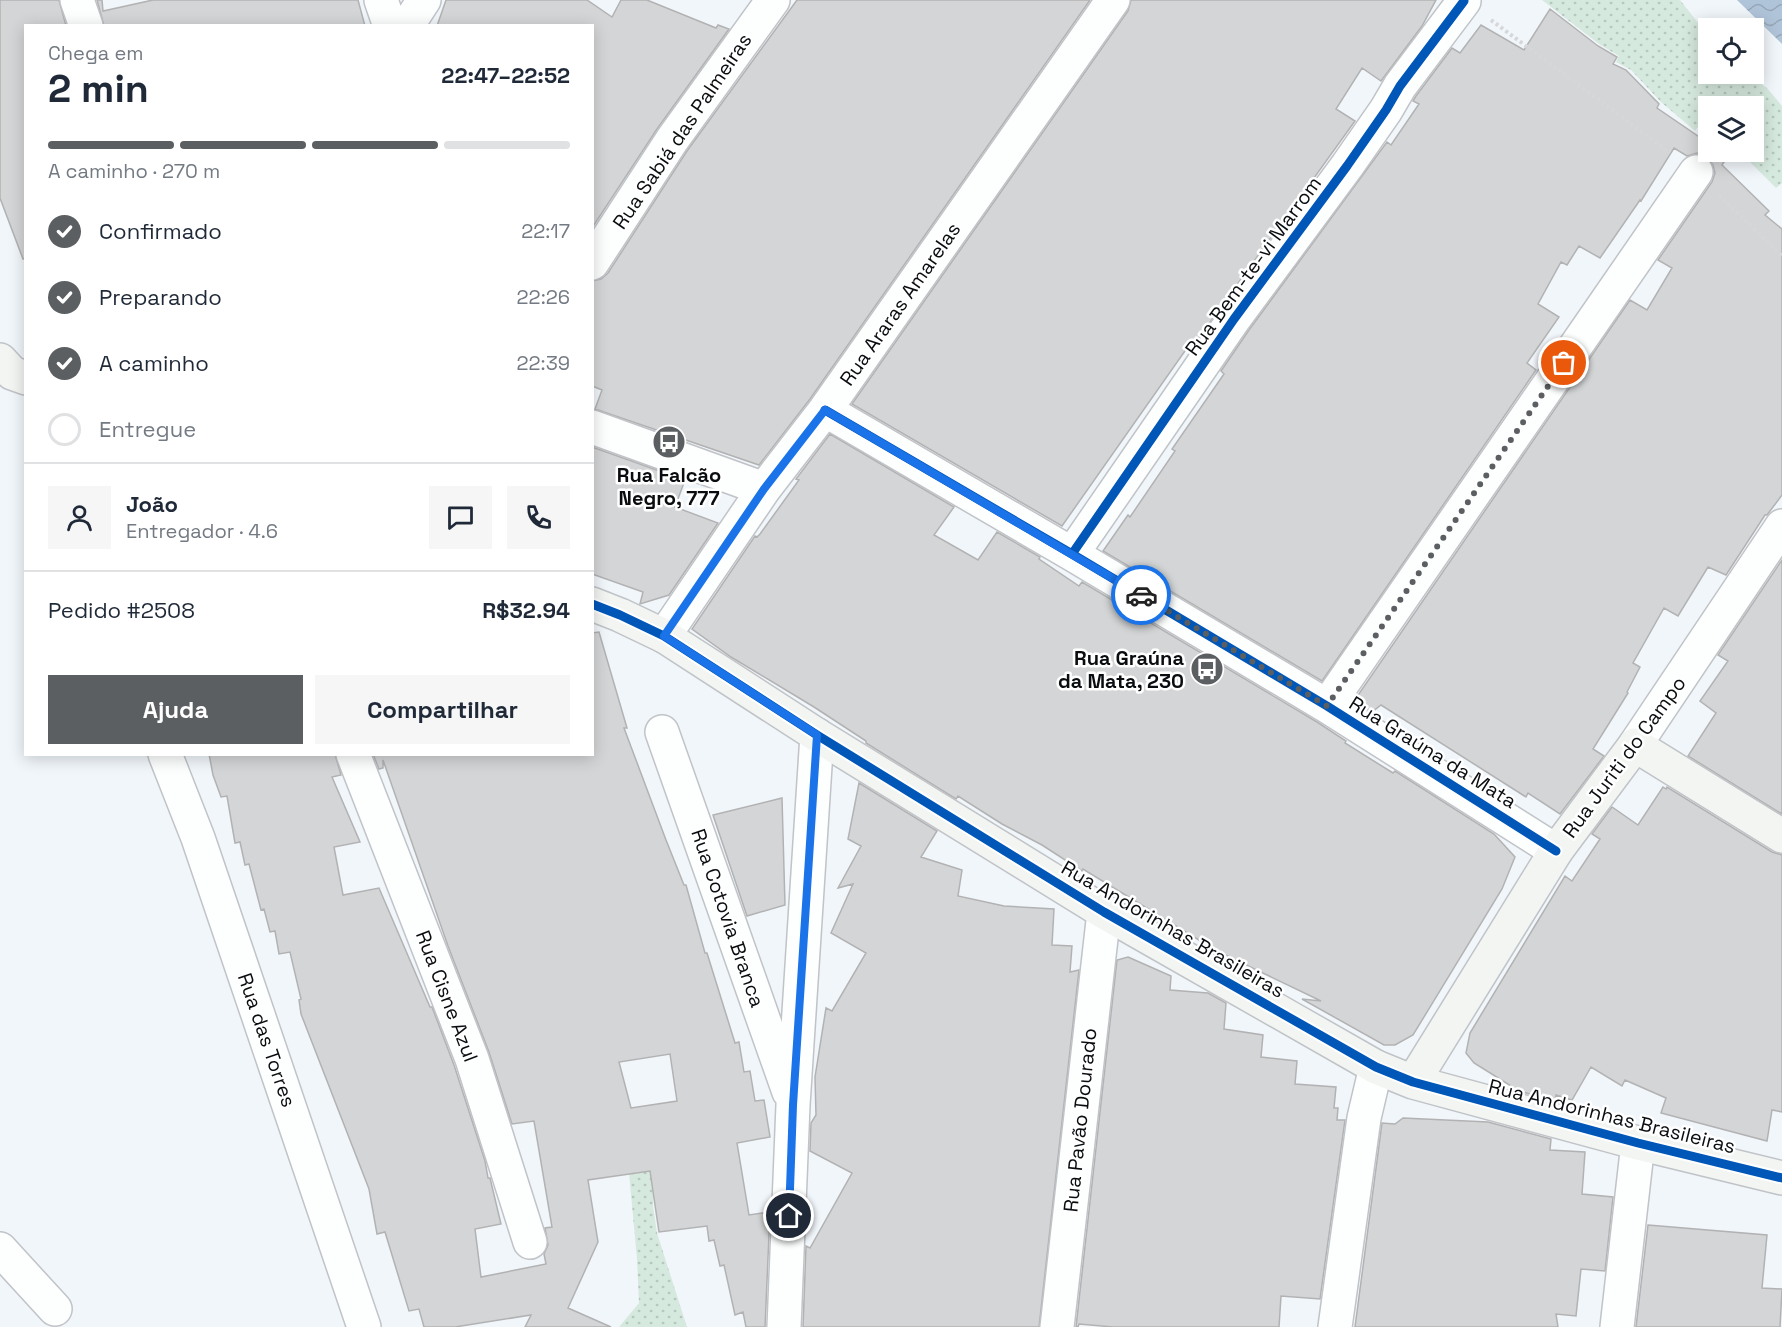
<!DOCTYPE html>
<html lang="pt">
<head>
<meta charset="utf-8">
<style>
	:root { --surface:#fff; --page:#f6f6f7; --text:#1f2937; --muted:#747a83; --line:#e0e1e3; --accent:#5b5f62 }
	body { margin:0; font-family:"Space Grotesk",sans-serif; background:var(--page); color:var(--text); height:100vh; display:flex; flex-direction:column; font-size:22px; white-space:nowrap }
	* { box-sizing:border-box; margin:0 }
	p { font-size:20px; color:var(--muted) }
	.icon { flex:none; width:33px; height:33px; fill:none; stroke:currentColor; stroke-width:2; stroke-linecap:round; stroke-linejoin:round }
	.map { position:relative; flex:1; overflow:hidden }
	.sheet { position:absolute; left:24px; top:24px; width:570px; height:732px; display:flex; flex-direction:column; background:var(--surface); border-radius:0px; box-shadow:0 3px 15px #0003 }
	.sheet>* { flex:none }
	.controls { position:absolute; left:1698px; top:18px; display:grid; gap:12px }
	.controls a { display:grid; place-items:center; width:66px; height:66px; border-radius:0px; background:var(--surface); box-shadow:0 3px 15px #0003; font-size:30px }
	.pin { position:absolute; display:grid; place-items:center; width:51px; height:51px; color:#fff; margin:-26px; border:3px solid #fff; border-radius:50%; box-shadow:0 2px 6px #0007 }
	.courier { position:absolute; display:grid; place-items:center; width:60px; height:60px; margin:-30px; border:4px solid #1a73e8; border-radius:50%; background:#fff; color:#222; box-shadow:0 2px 8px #0007 }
	.summary em { font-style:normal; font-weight:700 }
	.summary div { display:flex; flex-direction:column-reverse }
	.summary { display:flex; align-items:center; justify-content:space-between; height:102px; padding:0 24px }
	h1 { font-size:39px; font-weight:700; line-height:45px }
	.bar { display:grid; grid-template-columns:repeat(4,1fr); gap:9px 6px; align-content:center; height:72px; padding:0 24px }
	.bar i { height:8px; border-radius:4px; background:var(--line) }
	.bar .current { background:var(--accent) }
	.bar p { grid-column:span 4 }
	.line { display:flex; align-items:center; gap:15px; padding:0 24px; border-top:2px solid var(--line) }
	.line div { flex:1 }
	.round { display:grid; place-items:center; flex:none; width:63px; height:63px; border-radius:0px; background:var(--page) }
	ol { padding:0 24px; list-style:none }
	li { display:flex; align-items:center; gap:18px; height:66px }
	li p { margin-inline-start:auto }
	li .icon { padding:6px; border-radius:50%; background:var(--accent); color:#fff; stroke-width:4 }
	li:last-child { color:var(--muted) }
	li i { width:33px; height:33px; border:3px solid var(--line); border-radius:50% }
	.cta { display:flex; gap:12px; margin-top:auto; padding:12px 24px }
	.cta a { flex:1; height:69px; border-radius:0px; background:var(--accent); color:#fff; font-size:24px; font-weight:700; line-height:69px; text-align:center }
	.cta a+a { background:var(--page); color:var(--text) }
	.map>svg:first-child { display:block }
</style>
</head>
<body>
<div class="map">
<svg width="1782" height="1327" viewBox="0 0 1782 1327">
	<defs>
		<pattern id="green-dots" width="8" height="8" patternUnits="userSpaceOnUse" patternTransform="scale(1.5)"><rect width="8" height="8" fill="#d6e9de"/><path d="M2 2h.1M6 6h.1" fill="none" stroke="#b6c7bd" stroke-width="1.8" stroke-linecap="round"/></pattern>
		<pattern id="water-waves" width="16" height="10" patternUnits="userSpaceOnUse" patternTransform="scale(1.5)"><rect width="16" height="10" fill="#b0c4d9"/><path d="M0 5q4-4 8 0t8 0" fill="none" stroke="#96a7b9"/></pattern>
	</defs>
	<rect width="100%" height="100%" fill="#f1f6fb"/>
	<path fill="url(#green-dots)" d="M1542,0H1680L1708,35V74H1747L1767,88L1782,106V183L1776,188L1740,152H1754V106H1708V120L1705,117L1695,131L1661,102L1631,70L1616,62L1619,56L1599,44Z
		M655,1159L653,1205L657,1233L687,1327H619L639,1303L637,1259L628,1162Z"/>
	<path fill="url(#water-waves)" d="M1737,0H1782V44Z"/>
	<path fill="#d4d5d6" stroke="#b2b2b3" stroke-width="1.5" fill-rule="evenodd" d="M0,0H59L66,26H26V258L23,259L0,198Z
		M97,0H102L103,11L153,0H358L365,26H104Z
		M446,0H587L612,17L621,0H647L716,28L718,25L729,29L657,129L592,228V26H437Z
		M797,0H1090L810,399L759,465L595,409L602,390L592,386V281L601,279L608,273L687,151Z
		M1131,0H1436L1422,26L1381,81L1362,68L1336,109L1355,121L1190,350L1187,348L1062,526L852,404L1128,11Z
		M1550,9L1598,46L1617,57L1613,64L1626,70L1659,104L1657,108L1708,143V152H1722L1728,156L1722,165L1769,211L1765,215L1782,229V495L1767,515H1765L1726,575L1708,567L1678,616L1664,608L1633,663L1640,667L1627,692L1628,693L1593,749L1604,756L1560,814L1528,793L1526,797L1381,705L1372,712L1354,701L1630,300L1647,310L1672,268L1658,260L1712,182L1715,173L1713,165L1706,156L1697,153L1687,156L1674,148L1641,201L1640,200L1600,258L1579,246L1567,265L1561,262L1538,304L1559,317L1527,363L1536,370L1322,681L1103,551L1128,515L1130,517L1175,451L1172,449L1224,374L1221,371L1249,330L1387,142L1391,145L1419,104L1413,101L1416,96L1452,48L1460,53L1481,25L1524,50Z
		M830,434L954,507L934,535L978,560L997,532L1040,557L1039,559L1079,586L1082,582L1317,722L1346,741L1345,743L1393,773L1395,771L1494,834L1515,857L1502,889L1413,1035L1395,1045H1384L1302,999L1321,1001L1217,951L1083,869L1082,871L1042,845L1002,824L958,796L956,799L866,743V741L814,707L731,657L692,629L755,536L757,537L760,534L799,480L796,479Z
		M592,447L685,480L675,507L718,523L669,595L640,604L643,592L592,574Z
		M1782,560V814L1688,756L1716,713L1700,701L1728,661L1718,655Z
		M599,632L627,728H624L666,840L684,885H686L705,953H707L735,1043L739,1042L744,1072L750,1071L755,1101L764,1100L770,1137L737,1143L749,1215L770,1212L765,1327H746L743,1312L735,1315L724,1265L720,1266L714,1240L709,1241L707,1226L659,1232L650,1171L588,1180L598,1242L568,1308L611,1327H525L531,1315L455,1327H424L419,1309L409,1311L385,1232L377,1234L369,1189L301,1014L299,1000L301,999L290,952L279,954L275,931L270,932L264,909L261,910L249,864L245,865L240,842L235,843L227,796L221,797L213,775L209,754H335L341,775L332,777L360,842L334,847L343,895L379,888L430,1007H432L454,1065L485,1161L488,1178H490L501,1224L475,1229L481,1277L546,1264L544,1254L548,1245L545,1228L552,1227L534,1121L512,1124L489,1052L448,946L383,760V768L379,769L373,754H592V633ZM670,1054L677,1101L631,1108L619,1062Z
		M859,783L937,831L921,857L962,870L958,896L1004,906L1054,909L1052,945L1072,946L1070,972L1079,970L1039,1327H803L806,1246L810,1248L852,1173L810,1151L811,1123L816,1115L815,1077L826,1008L832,1011L866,953L831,933L853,884L838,888L861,846L848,839Z
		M1663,787L1666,789L1667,787L1772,852L1782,855V1112L1772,1110L1767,1141L1661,1113L1666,1098L1625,1080L1622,1086L1591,1067L1572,1100L1556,1095L1555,1101L1519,1091L1474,1063L1466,1053L1470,1033L1565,876L1572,881L1600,839L1592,834L1612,807L1638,825Z
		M782,798L785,905L747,916L713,815Z
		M1128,957L1171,976L1170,990L1208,993L1226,1003L1224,1029L1263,1035L1261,1057L1297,1061L1295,1084L1336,1087L1334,1108H1338L1337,1120H1345L1320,1299L1281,1296L1279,1327H1113L1079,1324L1078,1327H1076L1117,960Z
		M1403,1118L1488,1122L1551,1139L1550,1150L1585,1152L1582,1194L1613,1197L1605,1271L1581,1269L1576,1316L1556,1314L1558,1327H1355L1382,1123L1395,1124Z
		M1648,1225L1767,1235L1762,1288L1782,1289L1780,1327H1636Z"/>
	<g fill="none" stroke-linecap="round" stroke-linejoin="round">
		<defs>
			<path id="street" d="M77,0L86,26
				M381,0L390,26
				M407,26L424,0
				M592,263L672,140L773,0
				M825,410L1072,554L1327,706L1556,851
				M592,427L764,489
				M1072,554L1234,319L1347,166L1386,110L1400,86L1464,1
				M664,636L764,489L825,410L1113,0
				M1327,706L1696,172
				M662,732L789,1092
				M1635,745L1782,526
				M165,754L198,838L364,1327
				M353,754L472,1059L530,1242
				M0,1249L55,1309
				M784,1327L793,1105L817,735
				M1057,1327L1104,912
				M1335,1327L1364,1118L1376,1067
				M1617,1327L1638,1143"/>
			<path id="secondary" d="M0,360L12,373L26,378
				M592,604L620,615L664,636L817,735L1104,912L1376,1067L1413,1082L1638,1143L1782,1178
				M1413,1082L1556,851L1635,745L1782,836"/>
		</defs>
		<use href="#street" stroke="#c0c3c7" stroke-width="36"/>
		<use href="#secondary" stroke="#c0c3c7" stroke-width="36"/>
		<path stroke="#d6d7d8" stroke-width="4" stroke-dasharray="3 3" stroke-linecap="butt" d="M1491,20L1670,153
			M1719,195L1782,256"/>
		<use href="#street" stroke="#fdfefe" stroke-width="33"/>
		<use href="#secondary" stroke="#f2f5f2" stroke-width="33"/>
		<defs>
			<path id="cycleway" d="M825,410L1072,554L1327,706L1556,851
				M1072,554L1234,319L1347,166L1386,110L1400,86L1464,1
				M592,604L620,615L664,636L817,735L1104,912L1376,1067L1413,1082L1638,1143L1782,1178"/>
		</defs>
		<use href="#cycleway" stroke="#fff" stroke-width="13"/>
		<use href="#cycleway" stroke="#0057b8" stroke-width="9"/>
	</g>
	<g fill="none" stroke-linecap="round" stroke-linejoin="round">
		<path stroke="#5b5f62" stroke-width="6" stroke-dasharray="0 10.8" d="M1141,595L1327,706L1564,363"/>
		<path stroke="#1a73e8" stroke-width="8" d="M789,1216L793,1105L817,735L664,636L764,489L825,410L1141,595"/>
	</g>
	<defs>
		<symbol id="bus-disc" viewBox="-11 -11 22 22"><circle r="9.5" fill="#5b5f62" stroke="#fff"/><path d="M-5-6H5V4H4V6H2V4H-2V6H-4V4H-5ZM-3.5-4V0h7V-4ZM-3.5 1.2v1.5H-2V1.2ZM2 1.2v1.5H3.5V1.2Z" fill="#fff"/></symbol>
	</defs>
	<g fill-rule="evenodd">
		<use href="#bus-disc" x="650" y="423" width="38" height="38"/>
		<use href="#bus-disc" x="1188" y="650" width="38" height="38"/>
	</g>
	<g text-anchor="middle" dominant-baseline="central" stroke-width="5" stroke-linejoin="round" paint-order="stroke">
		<g font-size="20" fill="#0a0d10" stroke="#fff">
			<text transform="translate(682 131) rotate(-56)">Rua Sabiá das Palmeiras</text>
			<text transform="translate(1253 266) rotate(-54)">Rua Bem-te-vi Marrom</text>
			<text transform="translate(900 304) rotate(-55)">Rua Araras Amarelas</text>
			<text transform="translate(1433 752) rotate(32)">Rua Graúna da Mata</text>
			<text transform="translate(1624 757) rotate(-54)">Rua Juriti do Campo</text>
			<text transform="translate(728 918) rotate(71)">Rua Cotovia Branca</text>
			<text transform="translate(1173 929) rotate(30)">Rua Andorinhas Brasileiras</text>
			<text transform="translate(447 996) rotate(69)">Rua Cisne Azul</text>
			<text transform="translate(267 1040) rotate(71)">Rua das Torres</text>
			<text transform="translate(1612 1116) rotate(14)">Rua Andorinhas Brasileiras</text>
			<text transform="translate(1080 1120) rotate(-84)">Rua Pavão Dourado</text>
		</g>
		<g font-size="20" font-weight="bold" fill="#0a0d10" stroke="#fff">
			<text x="669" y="475">Rua Falcão<tspan x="669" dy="23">Negro, 777</tspan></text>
			<text x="1184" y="658" text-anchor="end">Rua Graúna<tspan x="1184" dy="23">da Mata, 230</tspan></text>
		</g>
	</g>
</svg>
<div class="controls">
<a><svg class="icon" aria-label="locate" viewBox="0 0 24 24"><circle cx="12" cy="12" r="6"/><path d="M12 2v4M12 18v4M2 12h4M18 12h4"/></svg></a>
<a><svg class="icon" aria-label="layers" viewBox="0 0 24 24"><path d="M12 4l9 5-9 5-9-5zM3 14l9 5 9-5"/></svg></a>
</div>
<div class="pin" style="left:1564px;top:363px;background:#ea580c"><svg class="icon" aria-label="bag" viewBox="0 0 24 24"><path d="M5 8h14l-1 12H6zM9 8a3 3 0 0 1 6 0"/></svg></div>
<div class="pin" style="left:789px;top:1216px;background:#1f2937"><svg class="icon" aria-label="home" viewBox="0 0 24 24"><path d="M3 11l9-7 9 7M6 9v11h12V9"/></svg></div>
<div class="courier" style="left:1141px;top:595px"><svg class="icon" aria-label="car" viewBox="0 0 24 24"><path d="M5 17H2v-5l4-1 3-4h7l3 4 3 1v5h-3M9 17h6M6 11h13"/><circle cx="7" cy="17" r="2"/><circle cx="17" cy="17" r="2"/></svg></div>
<section class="sheet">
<div class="summary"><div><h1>2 min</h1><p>Chega em</p></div><em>22:47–22:52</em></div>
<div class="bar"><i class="current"></i><i class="current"></i><i class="current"></i><i></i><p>A caminho · 270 m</p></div>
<ol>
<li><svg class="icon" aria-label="check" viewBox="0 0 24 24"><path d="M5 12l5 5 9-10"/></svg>Confirmado<p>22:17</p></li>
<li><svg class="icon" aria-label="check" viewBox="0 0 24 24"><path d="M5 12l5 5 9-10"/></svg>Preparando<p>22:26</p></li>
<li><svg class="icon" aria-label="check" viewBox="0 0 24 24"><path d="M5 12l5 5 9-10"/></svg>A caminho<p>22:39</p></li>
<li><i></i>Entregue</li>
</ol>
<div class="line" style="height:108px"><a class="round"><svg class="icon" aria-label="person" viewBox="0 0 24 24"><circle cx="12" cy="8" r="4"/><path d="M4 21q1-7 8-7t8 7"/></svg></a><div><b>João</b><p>Entregador · 4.6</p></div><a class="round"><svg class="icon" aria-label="chat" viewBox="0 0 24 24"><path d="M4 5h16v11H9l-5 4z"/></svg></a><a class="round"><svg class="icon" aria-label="phone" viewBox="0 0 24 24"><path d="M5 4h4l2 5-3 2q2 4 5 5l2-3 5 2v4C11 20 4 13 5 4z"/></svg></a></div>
<div class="line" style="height:78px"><div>Pedido #2508</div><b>R$32.94</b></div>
<div class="cta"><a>Ajuda</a><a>Compartilhar</a></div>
</section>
</div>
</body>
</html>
